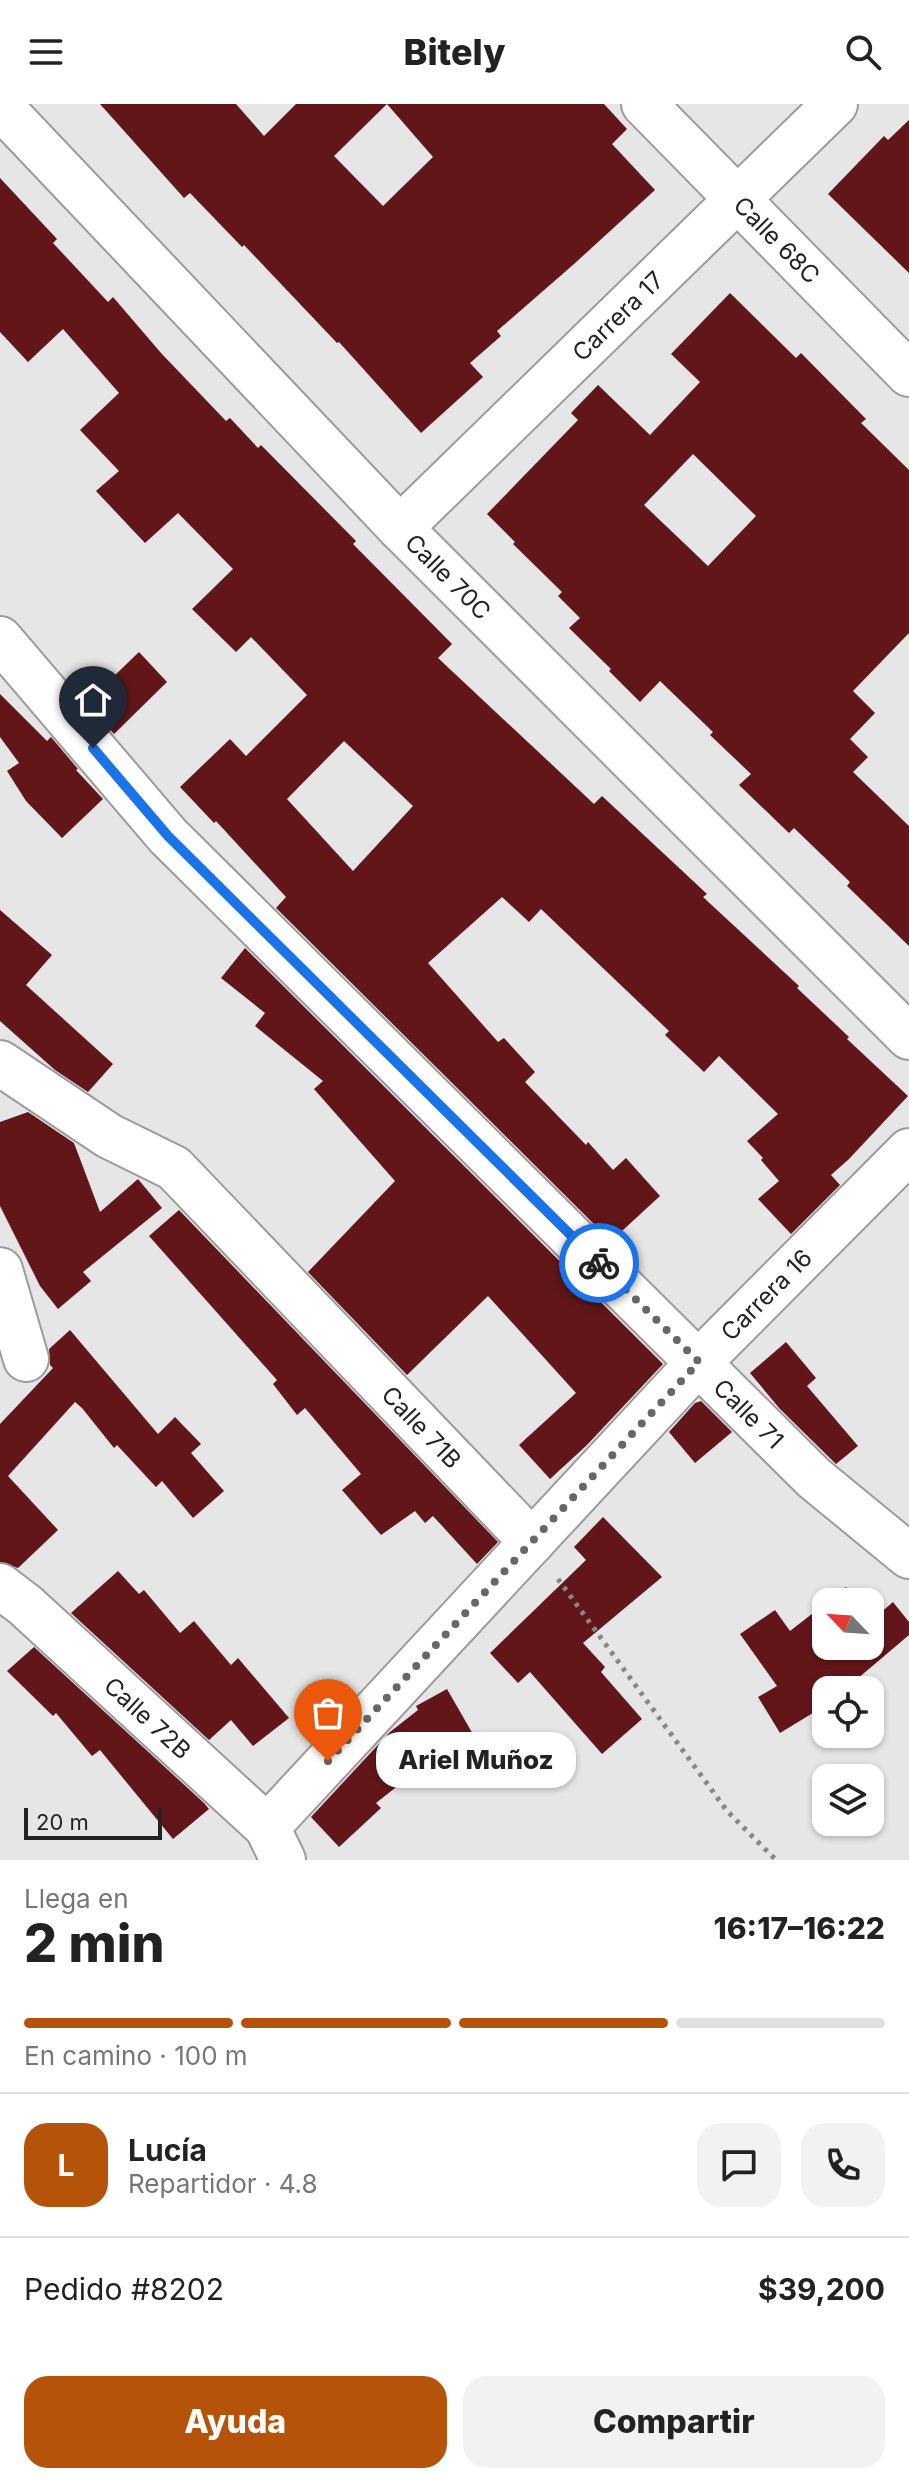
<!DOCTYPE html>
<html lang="es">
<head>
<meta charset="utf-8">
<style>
	:root { --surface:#fff; --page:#f2f2f2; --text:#222; --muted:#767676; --line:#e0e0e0; --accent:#b45309 }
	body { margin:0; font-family:Inter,sans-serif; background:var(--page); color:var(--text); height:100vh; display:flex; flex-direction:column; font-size:30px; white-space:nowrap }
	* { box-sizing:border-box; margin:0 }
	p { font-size:26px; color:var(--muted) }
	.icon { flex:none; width:44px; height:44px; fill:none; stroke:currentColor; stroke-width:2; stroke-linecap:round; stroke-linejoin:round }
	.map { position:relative; height:1756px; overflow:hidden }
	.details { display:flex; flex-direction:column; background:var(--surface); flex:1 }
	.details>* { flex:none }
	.needle { width:52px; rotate:295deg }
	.controls { position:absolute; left:812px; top:1484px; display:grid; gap:16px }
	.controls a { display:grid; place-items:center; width:72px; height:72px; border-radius:16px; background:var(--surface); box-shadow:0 2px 6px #0004; font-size:40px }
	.scale { position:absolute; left:24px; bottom:20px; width:138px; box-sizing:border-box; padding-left:8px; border:4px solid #232324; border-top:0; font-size:22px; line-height:28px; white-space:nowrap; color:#232324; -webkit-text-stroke:6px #e6e6e7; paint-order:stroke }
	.pin { position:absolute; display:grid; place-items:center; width:68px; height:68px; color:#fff; margin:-82px -34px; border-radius:50% 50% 50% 0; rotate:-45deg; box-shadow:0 0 8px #0007 }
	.pin .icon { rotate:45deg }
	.courier { position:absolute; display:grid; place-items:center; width:80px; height:80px; margin:-40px; border:6px solid #1a73e8; border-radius:50%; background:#fff; color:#222; box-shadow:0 2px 10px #0007 }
	.bubble { position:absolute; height:56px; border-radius:24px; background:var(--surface); box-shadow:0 2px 6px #0004; font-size:26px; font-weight:800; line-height:56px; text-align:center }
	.headline em { font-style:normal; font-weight:800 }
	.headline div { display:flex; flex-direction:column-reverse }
	.headline { display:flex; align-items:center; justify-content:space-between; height:136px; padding:0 24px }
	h1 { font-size:52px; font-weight:800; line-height:60px }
	.bar { display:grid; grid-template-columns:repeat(4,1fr); gap:12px 8px; align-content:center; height:96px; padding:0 24px }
	.bar i { height:10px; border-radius:6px; background:var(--line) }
	.bar .current { background:var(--accent) }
	.bar p { grid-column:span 4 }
	.line { display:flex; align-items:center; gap:20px; padding:0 24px; border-top:2px solid var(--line) }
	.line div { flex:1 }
	.round { display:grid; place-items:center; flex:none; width:84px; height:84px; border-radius:24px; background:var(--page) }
	.cta { display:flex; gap:16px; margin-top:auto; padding:16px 24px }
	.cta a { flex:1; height:92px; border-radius:24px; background:var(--accent); color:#fff; font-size:32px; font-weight:800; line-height:92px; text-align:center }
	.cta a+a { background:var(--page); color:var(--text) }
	header { display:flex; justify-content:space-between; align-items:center; height:104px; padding:0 24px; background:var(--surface); font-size:36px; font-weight:800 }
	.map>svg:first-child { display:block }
</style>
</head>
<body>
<header><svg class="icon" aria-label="menu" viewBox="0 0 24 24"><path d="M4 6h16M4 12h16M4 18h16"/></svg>Bitely<svg class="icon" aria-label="search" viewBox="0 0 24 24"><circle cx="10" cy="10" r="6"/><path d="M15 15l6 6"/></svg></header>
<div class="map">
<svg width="909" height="1756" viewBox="0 0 909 1756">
	<rect width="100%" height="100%" fill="#e6e6e7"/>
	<path fill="#621619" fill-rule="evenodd" d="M100,0H236L264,32L296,0H604L627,25L612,40L655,86L574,160L497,227L501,232L470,259L483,273L421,329L339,238L337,239L244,141L242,143L190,89L184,94ZM387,0L433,53L383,102L334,52Z
		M909,16V169L828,90L884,32L888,36Z
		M0,74L57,135L53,139L108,198L113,193L161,249L226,317L230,314L258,344L261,341L356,437L353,440L452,540L438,554L594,700L602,692L707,790L703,793L799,882L797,884L849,933L847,935L908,992L849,1055L831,1071L840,1081L791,1130L758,1095L779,1077L761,1056L763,1054L747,1037L778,1010L719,952L704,968L665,931L669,927L541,805L529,818L502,793L428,859L498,938L504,934L535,968L525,978L586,1041L588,1038L613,1066L626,1054L660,1092L611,1137L276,804L286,793L216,717L214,719L180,683L230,635L246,652L307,591L251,533L236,548L192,505L233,465L178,409L145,439L96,387L119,367L80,326L119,289L63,225L28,258L0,228ZM344,637L413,702L353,767L287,695Z
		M730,189L796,254L801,249L866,315L861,319L909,366V529L853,587L875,609L850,635L868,653L853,668L909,722V842L847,782L850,778L794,724L789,729L739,681L751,670L710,631L713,628L660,577L640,598L609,567L611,565L569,524L580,514L558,492L562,488L513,440L515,438L487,410L578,316L571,309L598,281L650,331L700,278L671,250ZM693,350L756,412L708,462L644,401Z
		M139,548L167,578L114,630L87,598Z
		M0,590L47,637L51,633L78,665L76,666L103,695L62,734L26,697L7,667L19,659L0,633Z
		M0,806L52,851L26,881L113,960L88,988L55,966L0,917Z
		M245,844L663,1260L587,1341L550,1375L519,1341L576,1289L488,1192L407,1271L308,1168L395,1077L314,985L323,977L255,922L265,909L221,874Z
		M28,1008L74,1039L100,1108L138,1075L162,1104L83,1168L91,1177L58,1205L40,1182L0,1102V1018Z
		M179,1106L498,1438L477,1460L433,1412L425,1419L415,1407L381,1431L342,1386L361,1370L305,1304L297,1311L273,1280L277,1276L149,1132Z
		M70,1226L158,1330L175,1313L201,1340L191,1349L224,1387L193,1414L162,1377L156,1383L117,1341L114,1344L82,1304L75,1298L8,1372L58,1426L18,1464L0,1458V1320L53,1264L50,1261L49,1245Z
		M786,1238L816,1274L807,1282L858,1342L836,1360L780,1305L750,1269Z
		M701,1297L732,1328L695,1359L669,1328L695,1299Z
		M603,1413L662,1473L583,1539L605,1563L601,1568L642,1615L602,1650L530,1568L518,1579L490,1549L586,1456L574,1443Z
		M118,1467L139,1490L144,1486L180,1529L194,1517L231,1561L238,1554L289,1614L253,1642L231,1616L209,1636L71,1509Z
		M846,1483L858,1498H827Z
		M893,1498L909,1518V1531L844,1586H826V1601L780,1629L758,1593L777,1582L740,1530L775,1506L790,1527L826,1499V1542H870V1513L872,1516Z
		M34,1543L204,1699L209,1705L173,1735L100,1646L92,1652L56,1609L53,1612L7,1567Z
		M447,1585L474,1632L428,1658L376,1699L381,1704L339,1743L311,1713L390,1628L418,1606L416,1602Z"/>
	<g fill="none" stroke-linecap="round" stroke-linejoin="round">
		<defs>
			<g id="minor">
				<path id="s1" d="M644,0L909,270"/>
				<path id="s2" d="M0,2L400,424L909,933"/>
				<path id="s3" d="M400,424L835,0"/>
				<path id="s4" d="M0,535L168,732L814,1374L909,1452"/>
				<path id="s5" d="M0,959L109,1032L174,1064L532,1438"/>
				<path d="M0,1166L26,1255"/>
				<path id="s6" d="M0,1482L25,1501L267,1723L283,1756"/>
				<path id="s7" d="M267,1723L699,1258L909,1047"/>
			</g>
		</defs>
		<use href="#minor" stroke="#9b9b9d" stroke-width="48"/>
		<path stroke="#878788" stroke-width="5" stroke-dasharray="4 6" stroke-linecap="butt" d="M558,1475L727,1707L776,1756"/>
		<use href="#minor" stroke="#fff" stroke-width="44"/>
	</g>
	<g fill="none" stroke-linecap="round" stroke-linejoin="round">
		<path stroke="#676768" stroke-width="8" stroke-dasharray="0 14.4" d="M328,1657L699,1258L599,1159"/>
		<path stroke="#1a73e8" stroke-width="10" d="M93,644L168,732L599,1159"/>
	</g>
	<g text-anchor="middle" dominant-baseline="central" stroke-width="8" stroke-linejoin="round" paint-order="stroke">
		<g font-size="24" fill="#232324" stroke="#e6e6e7">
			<text stroke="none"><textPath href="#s1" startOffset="190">Calle 68C</textPath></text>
			<text stroke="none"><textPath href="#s3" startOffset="304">Carrera 17</textPath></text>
			<text stroke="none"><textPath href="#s2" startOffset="650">Calle 70C</textPath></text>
			<text stroke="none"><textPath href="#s7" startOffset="730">Carrera 16</textPath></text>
			<text stroke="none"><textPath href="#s4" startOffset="1078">Calle 71</textPath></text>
			<text stroke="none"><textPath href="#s5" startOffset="562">Calle 71B</textPath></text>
			<text stroke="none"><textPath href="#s6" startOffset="198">Calle 72B</textPath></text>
		</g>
	</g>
</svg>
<div class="controls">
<a><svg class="needle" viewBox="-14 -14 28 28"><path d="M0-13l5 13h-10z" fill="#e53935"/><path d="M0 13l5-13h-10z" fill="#767676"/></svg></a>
<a><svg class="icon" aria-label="locate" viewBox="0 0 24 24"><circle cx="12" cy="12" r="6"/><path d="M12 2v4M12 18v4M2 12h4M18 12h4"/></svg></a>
<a><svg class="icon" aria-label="layers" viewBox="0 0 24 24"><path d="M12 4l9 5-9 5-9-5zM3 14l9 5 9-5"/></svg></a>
</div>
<div class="scale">20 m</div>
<div class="pin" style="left:328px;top:1657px;background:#ea580c"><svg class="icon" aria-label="bag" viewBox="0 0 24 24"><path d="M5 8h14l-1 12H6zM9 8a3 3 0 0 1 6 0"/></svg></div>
<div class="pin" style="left:93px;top:644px;background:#1f2937"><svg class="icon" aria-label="home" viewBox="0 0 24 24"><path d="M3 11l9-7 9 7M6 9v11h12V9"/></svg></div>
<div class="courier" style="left:599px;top:1159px"><svg class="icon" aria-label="bike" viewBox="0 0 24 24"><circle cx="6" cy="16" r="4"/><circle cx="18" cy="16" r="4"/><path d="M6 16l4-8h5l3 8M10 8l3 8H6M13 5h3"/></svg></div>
<div class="bubble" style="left:376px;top:1628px;width:200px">Ariel Muñoz</div>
</div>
<section class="details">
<div class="headline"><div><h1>2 min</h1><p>Llega en</p></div><em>16:17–16:22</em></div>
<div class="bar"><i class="current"></i><i class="current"></i><i class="current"></i><i></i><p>En camino · 100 m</p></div>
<div class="line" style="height:144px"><b class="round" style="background:var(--accent);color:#fff">L</b><div><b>Lucía</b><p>Repartidor · 4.8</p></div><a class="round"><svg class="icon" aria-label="chat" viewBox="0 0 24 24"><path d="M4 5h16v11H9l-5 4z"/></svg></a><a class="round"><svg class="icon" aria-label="phone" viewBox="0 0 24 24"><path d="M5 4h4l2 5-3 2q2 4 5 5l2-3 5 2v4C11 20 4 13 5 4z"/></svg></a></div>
<div class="line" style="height:104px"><div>Pedido #8202</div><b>$39,200</b></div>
<div class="cta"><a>Ayuda</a><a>Compartir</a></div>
</section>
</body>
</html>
